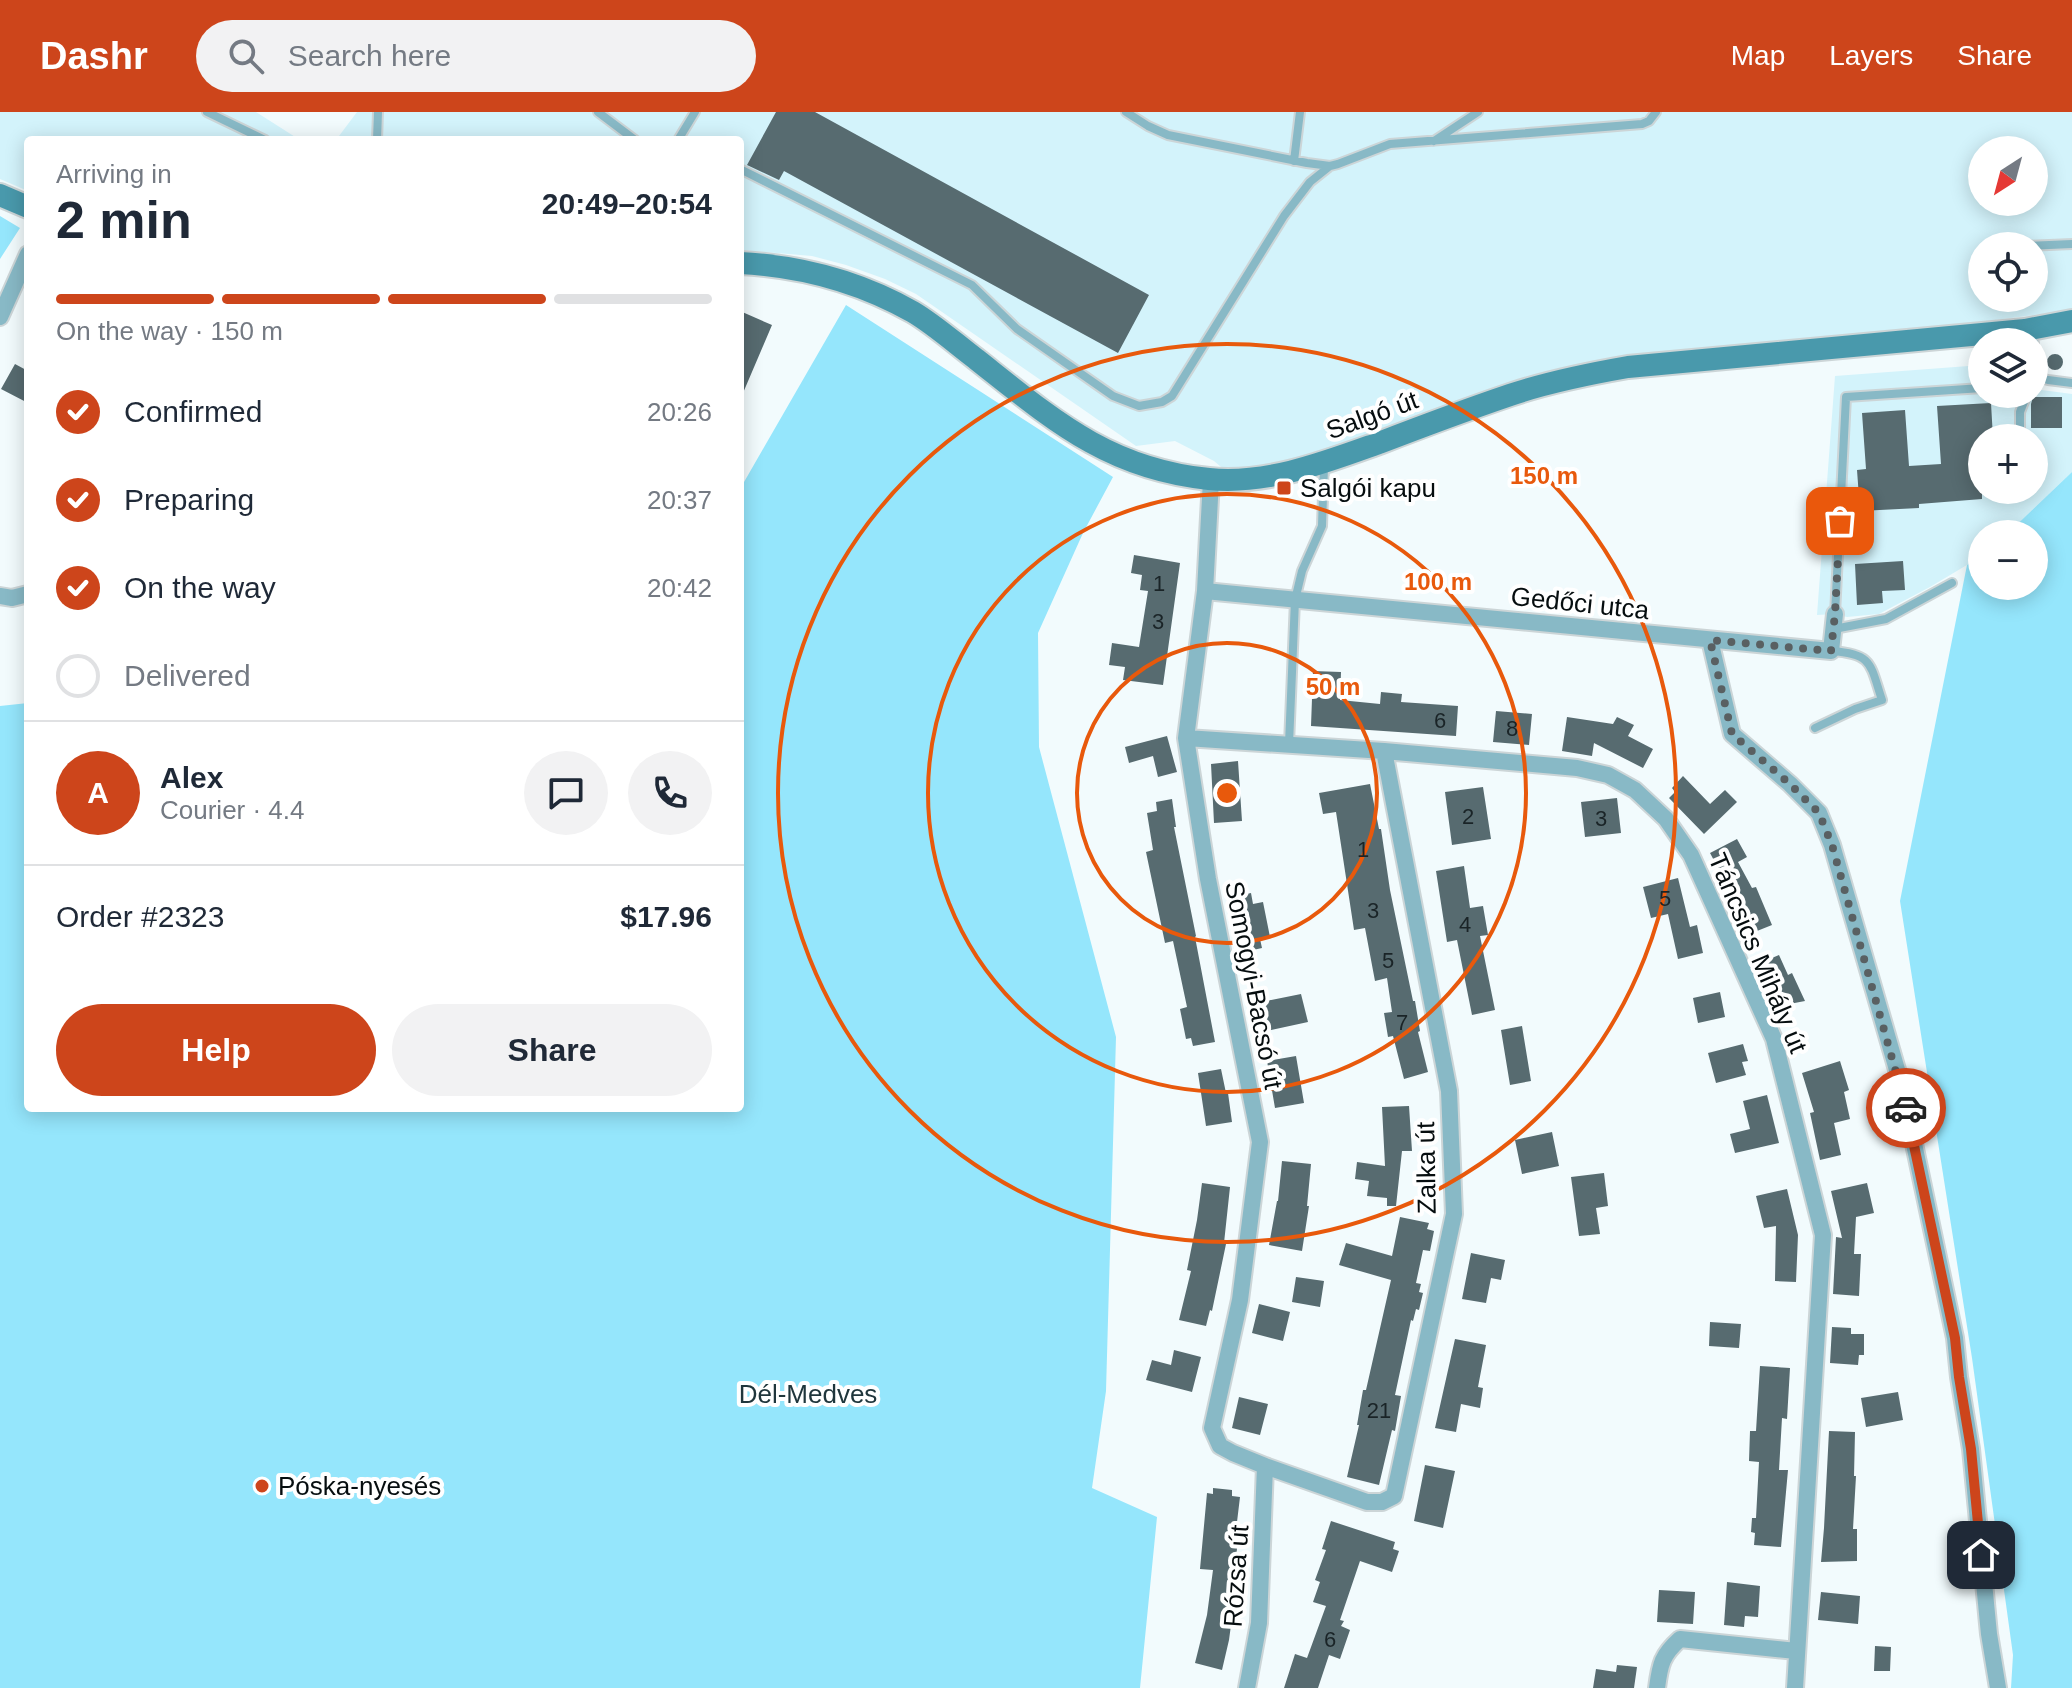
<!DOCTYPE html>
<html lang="en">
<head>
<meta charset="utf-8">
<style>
	:root { --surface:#fff; --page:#f2f2f3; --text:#1f2937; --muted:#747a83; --line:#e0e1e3; --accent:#cd451b }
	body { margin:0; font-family:Arial,sans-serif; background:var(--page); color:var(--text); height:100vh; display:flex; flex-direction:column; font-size:30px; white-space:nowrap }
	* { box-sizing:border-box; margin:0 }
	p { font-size:26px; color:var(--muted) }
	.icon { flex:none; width:44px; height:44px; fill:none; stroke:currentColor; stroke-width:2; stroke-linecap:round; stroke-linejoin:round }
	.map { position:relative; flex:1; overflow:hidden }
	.side { position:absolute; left:24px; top:24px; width:720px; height:976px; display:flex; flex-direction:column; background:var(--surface); border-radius:8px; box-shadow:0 4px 20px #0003 }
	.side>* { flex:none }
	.needle { width:52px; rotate:216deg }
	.fabs { position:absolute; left:1968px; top:24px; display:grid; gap:16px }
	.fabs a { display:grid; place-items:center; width:80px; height:80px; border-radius:50%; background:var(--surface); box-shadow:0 4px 20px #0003; font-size:40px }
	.pin { position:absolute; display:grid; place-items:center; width:68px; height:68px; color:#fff; margin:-34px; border-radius:16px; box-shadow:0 4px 12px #0006 }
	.courier { position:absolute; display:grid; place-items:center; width:80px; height:80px; margin:-40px; border:6px solid #cd451b; border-radius:50%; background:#fff; color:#222; box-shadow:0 2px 10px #0007 }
	.overview em { font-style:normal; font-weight:600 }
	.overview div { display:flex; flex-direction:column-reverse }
	.overview { display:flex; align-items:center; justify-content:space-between; height:136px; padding:0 32px }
	h1 { font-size:52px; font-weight:600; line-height:60px }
	.bar { display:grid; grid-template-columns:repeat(4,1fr); gap:12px 8px; align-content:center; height:96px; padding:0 32px }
	.bar i { height:10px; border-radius:6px; background:var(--line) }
	.bar .current { background:var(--accent) }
	.bar p { grid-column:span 4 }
	.line { display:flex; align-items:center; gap:20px; padding:0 32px; border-top:2px solid var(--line) }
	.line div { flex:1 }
	.round { display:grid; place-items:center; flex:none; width:84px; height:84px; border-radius:42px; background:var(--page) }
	ol { padding:0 32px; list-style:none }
	li { display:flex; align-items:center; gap:24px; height:88px }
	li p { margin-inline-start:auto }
	li .icon { padding:8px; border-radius:50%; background:var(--accent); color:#fff; stroke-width:4 }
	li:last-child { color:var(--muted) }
	li i { width:44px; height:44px; border:4px solid var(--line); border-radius:50% }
	.cta { display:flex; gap:16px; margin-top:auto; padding:16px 32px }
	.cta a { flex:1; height:92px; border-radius:48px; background:var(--accent); color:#fff; font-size:32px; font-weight:600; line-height:92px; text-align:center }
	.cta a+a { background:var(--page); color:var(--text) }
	header { display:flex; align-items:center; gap:48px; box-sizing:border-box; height:112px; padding:0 40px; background:var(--accent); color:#fff }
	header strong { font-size:38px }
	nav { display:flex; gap:44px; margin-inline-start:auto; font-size:28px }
	.search { width:560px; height:72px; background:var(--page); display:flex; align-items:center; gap:20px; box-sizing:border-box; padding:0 28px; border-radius:44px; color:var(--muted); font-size:30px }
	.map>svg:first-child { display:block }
</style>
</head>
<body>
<header>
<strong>Dashr</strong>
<div class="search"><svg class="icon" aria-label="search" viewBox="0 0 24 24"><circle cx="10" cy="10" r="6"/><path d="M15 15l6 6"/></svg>Search here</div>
<nav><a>Map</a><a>Layers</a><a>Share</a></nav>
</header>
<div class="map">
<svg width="2072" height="1576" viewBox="0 0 2072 1576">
	<rect width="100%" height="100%" fill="#f2fbfd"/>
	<path fill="#d3f3fb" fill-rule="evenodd" d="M0,0H256L300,28H28V79L0,67Z
		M357,0H2072V198L1949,214L1698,237L1582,254L1316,344L1257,356L1227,360L1214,349L1175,329L1136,334L916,182L885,167L846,153L812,144L740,138V28H336ZM1982,38H2034V90H1982ZM1982,134H2034V186H1982Z
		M1982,253V282H2034V277L2072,282V360L2007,422H1982V444L1930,475L1879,502L1847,505L1835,502L1817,503L1835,264ZM1982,326H2034V378H1982Z"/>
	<path fill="#95e6fc" d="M0,104L20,116L0,147Z
		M846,193L1113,365L1083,421L1038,521L1039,635L1116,925L1106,1279L1092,1376L1157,1405L1140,1576H0V594L28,591V996H740V377Z
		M2072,360V1576H2011L2013,1543L1972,1246L1900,789L1967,453L1982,444V474H2034V422H2007Z"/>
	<path fill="#576b70" d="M776,0H815L1149,183L1118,241L784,59L779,68L747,53Z
		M740,199L772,213L740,288Z
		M2047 250a8 8 0 1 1 16 0a8 8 0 1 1-16 0Z
		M15,252L28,259V291L1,277Z
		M2033,285H2062V316H2031V292Z
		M1991,291L1993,326H1982V387L1919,392V396L1860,399L1857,358L1866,357L1862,301L1905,298L1909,354L1941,352L1937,294Z
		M1134,443L1180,451L1163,573L1123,568L1125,555L1109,553L1112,531L1139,535L1148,479L1140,478L1142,463L1131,461Z
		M1903,449L1905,478L1882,479L1883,491L1857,493L1855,452Z
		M1313,559L1341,560L1340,588L1380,592L1381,580L1402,582L1401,590L1458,594L1456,624L1311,614Z
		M1496,599L1532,602L1529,633L1493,630Z
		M1567,605L1613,612L1617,605L1634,613L1628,624L1653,637L1643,656L1594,631L1592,644L1562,639Z
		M1167,624L1177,660L1158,665L1153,644L1129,651L1125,635Z
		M1238,649L1242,709L1214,711L1211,652Z
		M1683,664L1710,692L1725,678L1737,690L1704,722L1669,686L1675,680L1672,676Z
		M1370,672L1379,717H1381L1390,778L1413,889H1415L1420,919L1418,920L1428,960L1404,967L1393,924L1388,925L1384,901L1392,900L1387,866L1375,869L1365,816L1354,818L1336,700L1323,702L1319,681Z
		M1483,675L1491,727L1452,733L1445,680Z
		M1617,686L1621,721L1585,725L1581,690Z
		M1172,687L1176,715H1174L1196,824L1195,825L1215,930L1193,934L1191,926L1186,927L1180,897L1187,895L1173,829L1165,831L1146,740L1153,738L1147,701L1157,699L1156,690Z
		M1737,727L1747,745L1738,750L1752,776L1756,775L1772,813L1747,823L1731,785L1733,784L1710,741Z
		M1464,754L1470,796L1483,794L1488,823L1480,824L1495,898L1472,903L1457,828L1447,830L1436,759Z
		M1678,766L1690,815L1697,813L1703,841L1678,847L1668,802L1651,806L1643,775Z
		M1251,781L1253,792L1263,790L1270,825L1260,827L1262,836L1244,840L1232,785Z
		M1779,843L1788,863L1792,861L1805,889L1779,894L1760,851Z
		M1720,880L1725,905L1698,911L1693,886Z
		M1301,882L1308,910L1262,920L1256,891Z
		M1522,914L1531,969L1510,973L1501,918Z
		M1743,932L1748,949L1742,950L1746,963L1716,971L1708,941Z
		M1296,944L1304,991L1275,996L1267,949Z
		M1840,949L1849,978L1844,980L1850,1007L1834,1011L1841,1043L1820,1048L1810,1001L1814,1000L1802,961Z
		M1221,957L1226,981H1228L1232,1010L1206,1014L1198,961Z
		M1767,983L1779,1031L1735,1041L1730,1022L1750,1017L1743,989Z
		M1409,994L1412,1039H1402L1396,1094H1387V1086L1367,1084L1369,1069L1355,1067L1357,1050L1385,1054L1382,995Z
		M1552,1020L1559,1054L1522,1062L1515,1028Z
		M1282,1049L1311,1052L1307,1094H1309L1302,1139L1269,1133L1277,1089H1278Z
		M1604,1061L1608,1094L1596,1096L1600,1122L1579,1124L1571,1065Z
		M1202,1071L1230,1075L1224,1131L1226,1132L1212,1199L1210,1198L1206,1214L1179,1208L1191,1159L1187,1158L1197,1108Z
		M1867,1071L1874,1101L1856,1105L1854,1142H1861L1859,1184L1833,1182L1836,1125L1842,1126L1831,1079Z
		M1787,1077L1798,1123L1796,1170L1775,1169L1776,1114L1764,1116L1756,1084Z
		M1400,1105L1429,1111L1427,1117L1434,1119L1430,1139L1423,1138L1416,1171L1421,1172L1419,1180L1423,1181L1419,1198L1416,1197L1413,1209L1411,1208L1395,1283L1401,1284L1395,1319L1392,1318L1379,1373L1347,1365L1359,1313H1357L1363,1278H1366L1391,1168L1339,1153L1346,1131L1392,1144Z
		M1471,1141L1505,1148L1501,1168L1491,1166L1486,1191L1462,1187Z
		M1296,1165L1324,1169L1320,1195L1292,1190Z
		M1259,1192L1290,1200L1283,1229L1252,1221Z
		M1710,1210L1741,1212L1739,1236L1709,1234Z
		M1832,1215L1851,1216V1222H1864V1243H1859L1858,1253L1830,1251Z
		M1455,1227L1486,1233L1478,1275L1483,1276L1480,1296L1461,1292L1456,1320L1435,1316Z
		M1174,1238L1201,1245L1192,1280L1146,1268L1152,1248L1171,1253Z
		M1760,1254L1790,1256L1787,1307L1782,1306L1779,1358H1788L1781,1435L1754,1433L1755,1421L1751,1420L1752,1406H1756L1759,1350L1749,1349L1750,1319H1756Z
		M1898,1280L1903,1308L1866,1315L1861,1286Z
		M1239,1285L1268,1292L1260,1323L1232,1316Z
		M1829,1319L1855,1320L1854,1364H1856L1853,1417H1857V1449L1821,1450L1824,1416Z
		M1425,1353L1455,1359L1443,1416L1414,1409Z
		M1213,1376L1232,1378V1384L1240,1385L1234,1435L1237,1436L1234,1476H1236L1229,1528L1222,1558L1195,1551L1207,1503L1213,1458L1200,1457L1207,1381L1213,1382Z
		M1331,1409L1395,1430L1393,1437L1399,1439L1392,1460L1360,1449L1340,1508L1344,1509L1341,1514L1350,1518L1340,1547L1329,1543L1318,1576H1284L1295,1542L1307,1546L1326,1494L1313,1490L1320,1470L1315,1468L1326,1438L1322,1437Z
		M1727,1470L1760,1474L1758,1505L1745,1504L1744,1515L1724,1513Z
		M1659,1478L1695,1480L1693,1512L1657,1510Z
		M1821,1480L1860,1484L1858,1512L1818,1508Z
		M1875,1534L1891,1535L1890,1559H1874Z
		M1617,1553L1637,1555L1634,1576H1593L1596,1557L1616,1560Z"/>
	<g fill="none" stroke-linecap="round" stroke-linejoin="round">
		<defs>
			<path id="lane" d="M207,0L265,28
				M598,0L635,28
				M1126,0L1148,14L1168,23L1307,51L1330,54L1338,52L1390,32L1642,12L1649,9L1656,0
				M377,28L378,0
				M678,28L695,0
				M1434,29L1478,0
				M1294,49L1300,0
				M740,57L972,173L1017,217L1113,284L1139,294L1162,290L1172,284L1284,104L1310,70L1330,54
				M2024,134L2072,132
				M2034,231V255
				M2034,264L2048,268L2072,271
				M2020,326V300L2027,282
				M1835,502L1846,285L1982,276
				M1834,517L1886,507L1952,471
				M1815,616L1855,597L1882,588C1870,552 1873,542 1832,539
				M1289,632L1295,488L1302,459L1322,414L1324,354"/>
			<path id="street" d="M0,205L28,142
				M1211,368L1205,479L1186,626L1208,767L1260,1030L1240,1188L1212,1316L1220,1334L1233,1341L1265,1354L1367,1390H1382L1394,1384L1454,1102L1449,979L1384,639
				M1205,479L1831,539L1835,502
				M0,484L12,486L28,482
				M1710,528L1732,622L1790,672L1819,701L1832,733L1902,975L1955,1226L1959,1265L1971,1337L1989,1522L1998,1576
				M1186,626L1384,639L1577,656L1608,663L1635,678L1666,707L1691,743L1774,927L1823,1123L1795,1576
				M1247,1576L1259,1511L1265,1354
				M1657,1576C1660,1552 1662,1543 1680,1527L1796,1539"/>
			<path id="secondary" d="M0,83L28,95
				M740,151C800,154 860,170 913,200C935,213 956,232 976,247C1052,307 1108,357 1209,367C1267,373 1326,350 1379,331C1423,314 1466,298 1510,283C1548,270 1588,262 1628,255L2025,218L2072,209"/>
		</defs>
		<use href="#lane" stroke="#ccd5d7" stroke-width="12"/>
		<use href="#street" stroke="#ccd5d7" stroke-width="20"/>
		<use href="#secondary" stroke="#ccd5d7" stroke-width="26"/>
		<use href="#lane" stroke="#88b9c6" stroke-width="8"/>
		<use href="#street" stroke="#88b9c6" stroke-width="16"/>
		<use href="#secondary" stroke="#4999ac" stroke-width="22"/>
	</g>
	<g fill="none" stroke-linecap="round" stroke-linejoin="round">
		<path stroke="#596062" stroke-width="8" stroke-dasharray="0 14.4" d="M1840,409L1835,502L1831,539L1710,528L1732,622L1790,672L1819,701L1832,733L1906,996"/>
		<path stroke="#cd451b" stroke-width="10" d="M1906,996L1955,1226L1959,1265L1971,1337L1981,1443"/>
	</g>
	<g fill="none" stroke="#e8590c" stroke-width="4">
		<circle cx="1227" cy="681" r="150"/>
		<circle cx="1227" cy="681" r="299"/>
		<circle cx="1227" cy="681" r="449"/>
	</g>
	<g fill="#cd451b" stroke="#fff" stroke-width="3">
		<rect x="1276" y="368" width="16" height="16" rx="4"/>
		<circle cx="262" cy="1374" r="8"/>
	</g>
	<g text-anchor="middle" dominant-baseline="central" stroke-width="8" stroke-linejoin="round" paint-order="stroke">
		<g font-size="22" fill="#1a2427">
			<text x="1159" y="471">1</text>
			<text x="1158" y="509">3</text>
			<text x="1440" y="608">6</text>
			<text x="1512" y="616">8</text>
			<text x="1468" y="704">2</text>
			<text x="1601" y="706">3</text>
			<text x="1363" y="737">1</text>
			<text x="1665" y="786">5</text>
			<text x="1373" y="798">3</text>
			<text x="1465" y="812">4</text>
			<text x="1388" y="848">5</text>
			<text x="1402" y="910">7</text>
			<text x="1379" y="1298">21</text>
			<text x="1330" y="1527">6</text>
		</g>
		<g font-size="26" fill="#060d0f" stroke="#fff">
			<text transform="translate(1372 303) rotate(-20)">Salgó út</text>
			<text transform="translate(1580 491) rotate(6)">Gedőci utca</text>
			<text transform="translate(1758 841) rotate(67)">Táncsics Mihály út</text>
			<text transform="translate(1254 873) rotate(79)">Somogyi-Bacsó út</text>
			<text transform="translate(1426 1056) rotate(-91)">Zalka út</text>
			<text transform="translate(1236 1464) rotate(-86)">Rózsa út</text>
		</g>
		<g font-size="26" fill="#060d0f" stroke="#fff" text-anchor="start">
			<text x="1300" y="376">Salgói kapu</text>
			<text x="278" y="1374">Póska-nyesés</text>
		</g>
		<g font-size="26" fill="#20363c" stroke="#fff">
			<text x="808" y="1282">Dél-Medves</text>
		</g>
	</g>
	<circle cx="1227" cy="681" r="12" fill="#e8590c" stroke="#fff" stroke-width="4"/>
	<g font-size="24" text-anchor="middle" font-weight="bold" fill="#e8590c" stroke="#fff" stroke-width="8" stroke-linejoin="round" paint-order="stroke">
		<text x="1544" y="372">150 m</text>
		<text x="1438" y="478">100 m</text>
		<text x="1333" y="583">50 m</text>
	</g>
</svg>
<div class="fabs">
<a><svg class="needle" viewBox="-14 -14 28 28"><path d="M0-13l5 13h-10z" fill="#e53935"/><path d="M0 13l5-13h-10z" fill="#747a83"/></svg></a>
<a><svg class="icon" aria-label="locate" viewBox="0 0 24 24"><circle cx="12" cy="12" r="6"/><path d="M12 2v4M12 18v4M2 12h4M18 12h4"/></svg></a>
<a><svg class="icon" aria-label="layers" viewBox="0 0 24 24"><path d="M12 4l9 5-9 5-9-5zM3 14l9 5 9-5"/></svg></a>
<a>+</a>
<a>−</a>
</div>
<div class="pin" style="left:1840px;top:409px;background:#ea580c"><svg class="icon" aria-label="bag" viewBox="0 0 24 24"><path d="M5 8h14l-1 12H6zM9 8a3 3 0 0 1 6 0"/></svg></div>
<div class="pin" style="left:1981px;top:1443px;background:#1f2937"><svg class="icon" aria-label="home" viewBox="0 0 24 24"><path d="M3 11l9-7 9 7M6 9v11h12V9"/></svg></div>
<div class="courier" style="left:1906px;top:996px"><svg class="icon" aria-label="car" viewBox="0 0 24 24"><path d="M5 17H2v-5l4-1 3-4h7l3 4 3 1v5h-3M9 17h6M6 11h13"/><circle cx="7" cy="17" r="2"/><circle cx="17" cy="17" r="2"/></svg></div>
<section class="side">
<div class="overview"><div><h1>2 min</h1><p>Arriving in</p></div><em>20:49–20:54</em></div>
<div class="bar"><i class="current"></i><i class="current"></i><i class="current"></i><i></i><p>On the way · 150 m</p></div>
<ol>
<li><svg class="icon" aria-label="check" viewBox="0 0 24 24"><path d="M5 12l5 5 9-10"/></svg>Confirmed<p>20:26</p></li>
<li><svg class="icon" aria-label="check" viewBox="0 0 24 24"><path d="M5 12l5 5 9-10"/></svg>Preparing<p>20:37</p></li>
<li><svg class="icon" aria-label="check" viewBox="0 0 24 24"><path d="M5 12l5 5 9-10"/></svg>On the way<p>20:42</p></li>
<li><i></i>Delivered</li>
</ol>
<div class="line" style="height:144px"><b class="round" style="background:var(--accent);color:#fff">A</b><div><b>Alex</b><p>Courier · 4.4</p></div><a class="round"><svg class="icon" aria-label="chat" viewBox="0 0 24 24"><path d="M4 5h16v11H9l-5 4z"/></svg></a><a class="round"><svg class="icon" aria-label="phone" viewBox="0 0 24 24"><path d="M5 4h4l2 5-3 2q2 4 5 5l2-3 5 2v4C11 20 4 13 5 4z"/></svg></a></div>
<div class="line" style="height:104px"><div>Order #2323</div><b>$17.96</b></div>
<div class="cta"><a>Help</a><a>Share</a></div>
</section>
</div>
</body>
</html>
